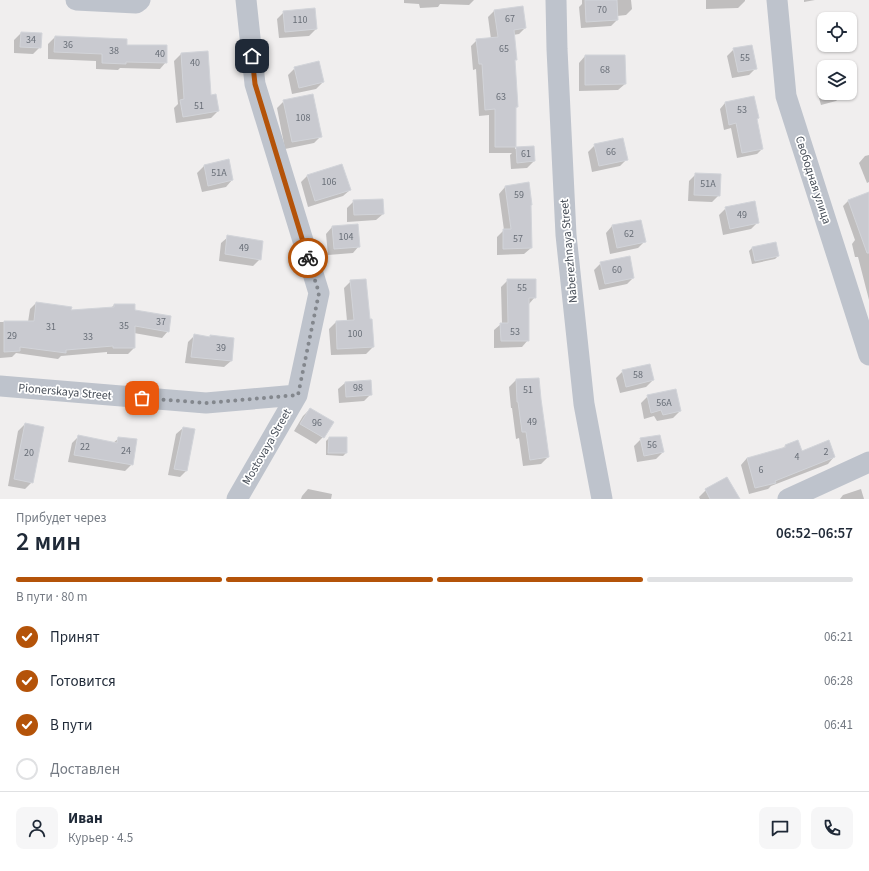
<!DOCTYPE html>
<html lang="ru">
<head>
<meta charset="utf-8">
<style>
	:root { --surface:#fff; --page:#f6f6f7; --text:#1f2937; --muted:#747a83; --line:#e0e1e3; --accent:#b45309 }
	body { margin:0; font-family:"Source Sans 3",sans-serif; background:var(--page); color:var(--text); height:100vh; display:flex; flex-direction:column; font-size:15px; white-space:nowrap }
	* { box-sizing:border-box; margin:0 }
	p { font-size:13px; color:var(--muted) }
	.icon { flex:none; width:22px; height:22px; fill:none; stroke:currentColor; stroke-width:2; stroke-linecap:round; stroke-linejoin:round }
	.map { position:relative; height:499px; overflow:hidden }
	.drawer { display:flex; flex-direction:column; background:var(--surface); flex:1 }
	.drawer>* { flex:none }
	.fabs { position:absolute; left:817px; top:12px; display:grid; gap:8px }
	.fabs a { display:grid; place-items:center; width:40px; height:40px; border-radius:8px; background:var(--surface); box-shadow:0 1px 3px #0004; font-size:20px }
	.pin { position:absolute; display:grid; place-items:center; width:34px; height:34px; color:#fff; margin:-17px; border-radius:8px; box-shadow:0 2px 6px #0006 }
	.courier { position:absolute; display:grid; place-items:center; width:40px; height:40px; margin:-20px; border:3px solid #b45309; border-radius:50%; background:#fff; color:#222; box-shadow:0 1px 5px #0007 }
	.overview em { font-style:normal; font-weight:600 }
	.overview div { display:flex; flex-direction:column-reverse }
	.overview { display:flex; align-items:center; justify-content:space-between; height:68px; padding:0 16px }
	h1 { font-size:26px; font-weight:600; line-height:30px }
	.bar { display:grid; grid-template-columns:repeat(4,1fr); gap:6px 4px; align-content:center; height:48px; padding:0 16px }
	.bar i { height:5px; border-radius:3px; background:var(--line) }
	.bar .on { background:var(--accent) }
	.bar p { grid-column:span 4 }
	.line { display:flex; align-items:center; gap:10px; padding:0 16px; border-top:1px solid var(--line) }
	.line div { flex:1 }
	.round { display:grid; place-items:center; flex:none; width:42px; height:42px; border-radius:8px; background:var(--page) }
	ol { padding:0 16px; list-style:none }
	li { display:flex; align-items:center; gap:12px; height:44px }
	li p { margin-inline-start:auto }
	li .icon { padding:4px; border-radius:50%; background:var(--accent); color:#fff; stroke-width:4 }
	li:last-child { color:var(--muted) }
	li i { width:22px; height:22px; border:2px solid var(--line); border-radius:50% }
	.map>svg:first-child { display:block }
</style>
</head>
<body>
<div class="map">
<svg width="869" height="499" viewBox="0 0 869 499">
	<rect width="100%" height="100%" fill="#f0eeee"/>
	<path fill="#0003" d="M404,0H474L469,5L440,4L438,7L420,8L419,4L404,3Z
		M582,0H631L632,9L626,15L617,16V20L611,26L581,28L579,7L582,4Z
		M706,0H745V1L738,8L706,9Z
		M804,0H815L804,2Z
		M494,11L525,28L519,34L513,35L516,59L514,61L517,107L515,109V149L533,147L534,161L527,168L511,169L510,155L512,153H489V115L479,116L476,69L473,70L471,46L477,40L491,39L488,17Z
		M284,12L316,29L309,36L279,38L277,19Z
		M21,33L40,47L33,54L14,53V40Z
		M55,37L126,46L166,62L160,69L120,68L118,70L96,69V61L48,59V44Z
		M734,49L756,68L749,75L732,78L727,56Z
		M181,54L211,96L218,111L211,118L176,123L174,108L178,104L174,61Z
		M585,56L625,84L618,90L579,91V63Z
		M295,68L323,82L316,89L292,94L288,75Z
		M824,86V93H838L839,98L836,101L821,105L817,91L820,88Z
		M284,101L321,136L314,143L285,149L277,108Z
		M725,103L756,120L762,149L757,154L737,158L731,128L724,130L720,109Z
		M595,145L627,159L620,166L592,172L588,152Z
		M869,155V182L867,183L859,163L865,156Z
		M228,161L232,180L226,187L202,192L197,173L204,166Z
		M696,174L719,195L712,202L688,201L689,181Z
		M307,176L350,190L343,196L308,207L301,182Z
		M505,187L530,205L531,248L524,254L497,255V237L504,230L499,194Z
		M866,194L869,201V300L858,257H855L852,244L855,240L843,206L848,201Z
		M354,201L383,214L376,220L347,222V208Z
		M726,208L758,222L751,229L723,235L719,215Z
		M612,226L645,241L638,248L610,254L606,233Z
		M332,227L359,246L353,253L328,255L326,234Z
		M228,237L260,259L253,266L219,261L221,243Z
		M753,247L778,256L775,259L752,264L749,251Z
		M601,263L633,278L627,284L599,290L594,270Z
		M508,280L535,297L529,304L528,340L522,347L494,348V330L501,324H502L501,287Z
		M351,281L373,347L366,354L331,355L329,329L336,322L347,321L344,288Z
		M36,303L70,311L111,308L114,305H134V311L168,331L162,338L134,333V348L128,354H107V352L61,356L58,359L16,353L12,357L0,358V322H28L30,309Z
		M194,336L209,337L211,336L231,361L224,367L185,363L188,342Z
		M623,371L653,380L646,387L620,393L616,378Z
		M538,379L548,457L541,464L523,466L519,438L516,439L512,408H511L509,387L516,380Z
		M345,383L371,394L364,401L339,403L338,389Z
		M648,396L680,411L673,418L657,421L654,416L644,419L641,403Z
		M310,409L323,437L316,444L294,431L303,416Z
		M25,424L32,482L25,489L8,486L18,431Z
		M183,428L186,471L180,477L168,475L176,434Z
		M78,437L113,443L119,438L132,464L125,471L68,462L72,443Z
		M329,438L346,453L343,456L326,455V441Z
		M641,439L663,452L656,459L637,462L634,446Z
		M797,441L802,452L834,457L828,464L771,486L768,489L749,494L741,465L747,458L782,450L785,446Z
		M308,489L332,494L331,499H301L302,496Z
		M861,489L864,499H840L843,495Z
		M706,490L733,499H700L699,497Z"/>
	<path fill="#c9cad0" stroke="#d2d4d9" d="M585,0H617L618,20L586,22Z
		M523,6L526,28L514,30L517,60H515L518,107H516V147H495V109L485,110L482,64H479L476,39L498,37L494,10Z
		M315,8L317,29L285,32L283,11Z
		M21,32L42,33L41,48L20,47Z
		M55,36L127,39V45H167V63L126,62V64L102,63V54L54,52Z
		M752,45L757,69L738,72L733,48Z
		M208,51L211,95L216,94L219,111L183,117L180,100L184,99L181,53Z
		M585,55H625L626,84L585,85Z
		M319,61L324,82L299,88L294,67Z
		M313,94L322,137L292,142L283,100Z
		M754,96L759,118L757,119L763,149L742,153L736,123L729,125L725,102Z
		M623,138L628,160L599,166L594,144Z
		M534,146L535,161L517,163L516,147Z
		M229,159L233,180L208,186L204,165Z
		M342,164L351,190L315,201L307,175Z
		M695,173L721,174L720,196L694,195Z
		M529,182L532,205H531L532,248L503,249V229H511L505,186Z
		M869,192V253H867L848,200Z
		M383,199L384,214L354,215L353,200Z
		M755,201L759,223L730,229L725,207Z
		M641,220L646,242L617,248L612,225Z
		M358,224L360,247L334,249L332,226Z
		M227,235L263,241L261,260L225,254Z
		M776,242L779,256L755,261L752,247Z
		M630,256L634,278L605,284L600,262Z
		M366,279L370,319H372L374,347L337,349L336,321L354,320L350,280Z
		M507,279H536V298H529V341H501L500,323H508Z
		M36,302L72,307L71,310L114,307V304H135V310L171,316L169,332L135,326V348H113V346L66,350V353L20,347V351L4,352V321H34Z
		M194,334L210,337V335L234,338L232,361L191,357Z
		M650,364L654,380L626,387L622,370Z
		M539,378L541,399L549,457L530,460L526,432H522L518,402H517L516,379Z
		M371,380L372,395L346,397L345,382Z
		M676,389L681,411L663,415L661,410L651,413L647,395Z
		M310,408L334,422L324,438L300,424Z
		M25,423L44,427L33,483L14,479Z
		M183,427L195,429L187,471L174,469Z
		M78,435L117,443L118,437L137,439L133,465L74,455Z
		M660,435L664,452L644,456L640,438Z
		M329,437H347V453H328Z
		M798,440L802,451L829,440L835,457L775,481L776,483L755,488L747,458L786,447L785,445Z
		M727,477L740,499H710L705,489Z"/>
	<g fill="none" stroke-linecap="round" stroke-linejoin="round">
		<path stroke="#bec3cc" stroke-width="21" d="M76,0L136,3L140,0
			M556,0L557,49L566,235L584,404L602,499
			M777,0L786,96L869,355
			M0,386L206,403L297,395
			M237,499L297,395L319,293L255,84L246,0
			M788,499L869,462"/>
	</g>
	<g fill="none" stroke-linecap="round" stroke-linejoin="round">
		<path stroke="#83878d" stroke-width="4" stroke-dasharray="0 7.2" d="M142,398L206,403L298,395L319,293L308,258"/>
		<path stroke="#b45309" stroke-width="5" d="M252,56L255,84L308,258"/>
	</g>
	<g text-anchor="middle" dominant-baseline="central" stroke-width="3.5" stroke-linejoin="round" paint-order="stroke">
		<g font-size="10" fill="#686e77">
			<text x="602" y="10">70</text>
			<text x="510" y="19">67</text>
			<text x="300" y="20">110</text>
			<text x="31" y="40">34</text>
			<text x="68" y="45">36</text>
			<text x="504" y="49">65</text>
			<text x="114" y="51">38</text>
			<text x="160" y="54">40</text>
			<text x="745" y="58">55</text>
			<text x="195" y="63">40</text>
			<text x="605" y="70">68</text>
			<text x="501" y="97">63</text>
			<text x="199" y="106">51</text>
			<text x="742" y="110">53</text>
			<text x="303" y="118">108</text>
			<text x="611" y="152">66</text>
			<text x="526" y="154">61</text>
			<text x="219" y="173">51А</text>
			<text x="329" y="182">106</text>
			<text x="708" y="184">51А</text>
			<text x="519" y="195">59</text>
			<text x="742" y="215">49</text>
			<text x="629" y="234">62</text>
			<text x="346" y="237">104</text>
			<text x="518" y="239">57</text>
			<text x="244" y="248">49</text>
			<text x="617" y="270">60</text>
			<text x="522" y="288">55</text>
			<text x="161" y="322">37</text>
			<text x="124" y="326">35</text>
			<text x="51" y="327">31</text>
			<text x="515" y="332">53</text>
			<text x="355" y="334">100</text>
			<text x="12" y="336">29</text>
			<text x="88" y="337">33</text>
			<text x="221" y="348">39</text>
			<text x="638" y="375">58</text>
			<text x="358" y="388">98</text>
			<text x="528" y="390">51</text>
			<text x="664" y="403">56А</text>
			<text x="532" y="422">49</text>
			<text x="317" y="423">96</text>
			<text x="652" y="445">56</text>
			<text x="85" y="447">22</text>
			<text x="126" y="451">24</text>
			<text x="826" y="452">2</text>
			<text x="29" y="453">20</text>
			<text x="797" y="457">4</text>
			<text x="761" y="470">6</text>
		</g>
		<g font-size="12" fill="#484f59" stroke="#fff">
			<text transform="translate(813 180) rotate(72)">Свободная улица</text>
			<text transform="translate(569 251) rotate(-95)">Naberezhnaya Street</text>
			<text transform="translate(65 392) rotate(5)">Pionerskaya Street</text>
			<text transform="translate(267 447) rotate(-60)">Mostovaya Street</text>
		</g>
	</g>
</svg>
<div class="fabs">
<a><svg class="icon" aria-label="locate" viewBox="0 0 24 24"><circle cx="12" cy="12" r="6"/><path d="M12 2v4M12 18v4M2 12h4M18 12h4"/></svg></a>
<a><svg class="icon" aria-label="layers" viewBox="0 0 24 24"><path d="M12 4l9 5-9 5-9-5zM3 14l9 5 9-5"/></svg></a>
</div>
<div class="pin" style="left:142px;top:398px;background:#ea580c"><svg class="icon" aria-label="bag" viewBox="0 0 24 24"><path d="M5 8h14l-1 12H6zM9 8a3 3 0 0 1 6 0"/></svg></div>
<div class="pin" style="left:252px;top:56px;background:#1f2937"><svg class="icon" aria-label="home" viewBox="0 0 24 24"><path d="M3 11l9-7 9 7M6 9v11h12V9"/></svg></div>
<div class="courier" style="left:308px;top:258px"><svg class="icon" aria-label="bike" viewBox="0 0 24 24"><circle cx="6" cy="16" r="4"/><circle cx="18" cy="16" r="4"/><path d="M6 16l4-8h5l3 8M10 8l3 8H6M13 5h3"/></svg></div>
</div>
<section class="drawer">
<div class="overview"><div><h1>2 мин</h1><p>Прибудет через</p></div><em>06:52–06:57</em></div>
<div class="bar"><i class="on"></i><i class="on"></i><i class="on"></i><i></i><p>В пути · 80 m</p></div>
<ol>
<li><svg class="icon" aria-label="check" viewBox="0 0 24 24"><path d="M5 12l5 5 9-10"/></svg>Принят<p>06:21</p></li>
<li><svg class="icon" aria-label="check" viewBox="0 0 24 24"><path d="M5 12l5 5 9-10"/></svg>Готовится<p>06:28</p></li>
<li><svg class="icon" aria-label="check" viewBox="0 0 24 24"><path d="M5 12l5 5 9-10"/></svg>В пути<p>06:41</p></li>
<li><i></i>Доставлен</li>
</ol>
<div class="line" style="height:72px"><a class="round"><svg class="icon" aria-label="person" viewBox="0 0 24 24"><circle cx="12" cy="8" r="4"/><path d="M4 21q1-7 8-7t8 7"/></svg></a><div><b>Иван</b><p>Курьер · 4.5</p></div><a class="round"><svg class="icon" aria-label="chat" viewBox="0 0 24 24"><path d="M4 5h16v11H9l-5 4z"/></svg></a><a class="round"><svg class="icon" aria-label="phone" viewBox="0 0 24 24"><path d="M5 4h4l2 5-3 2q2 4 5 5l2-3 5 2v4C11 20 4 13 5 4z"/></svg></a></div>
</section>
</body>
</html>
